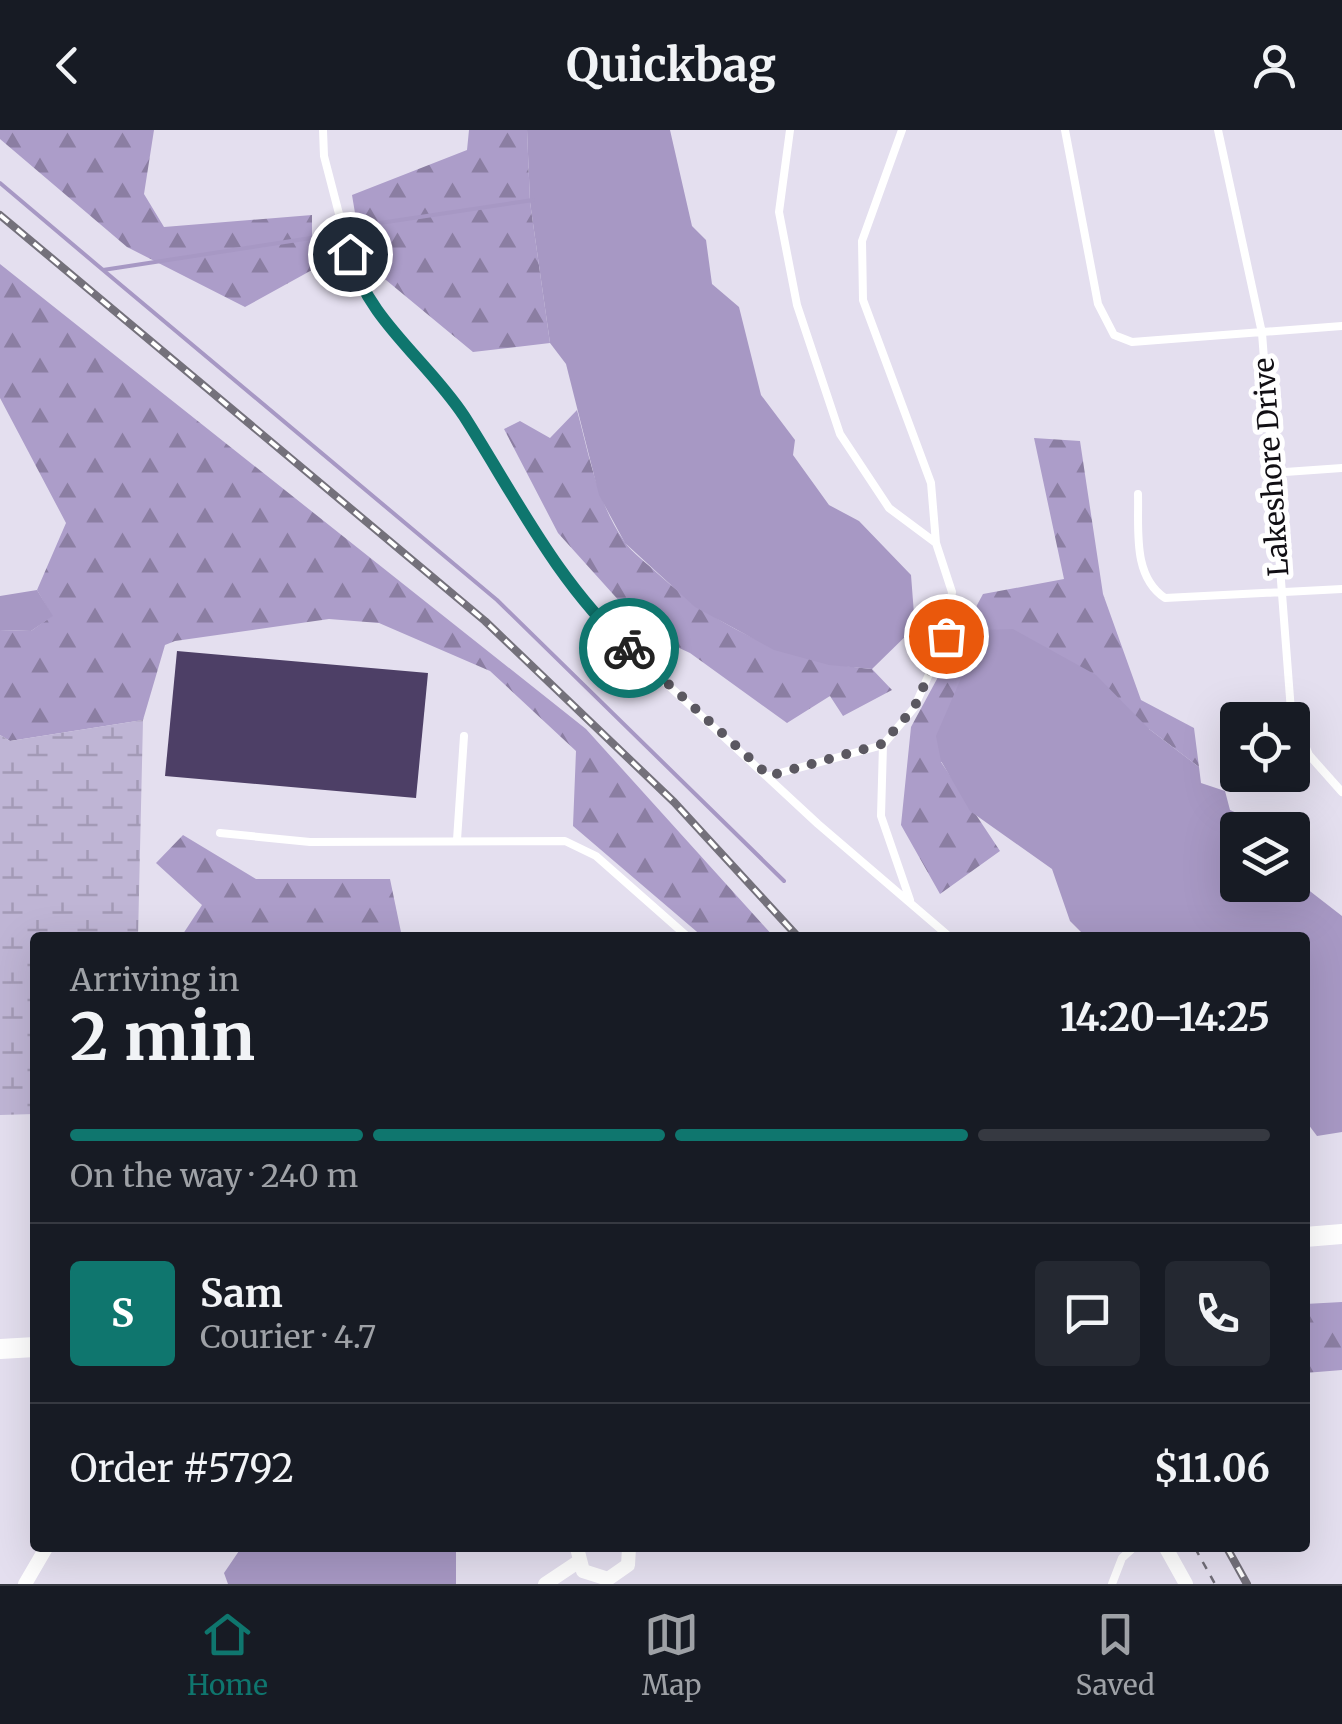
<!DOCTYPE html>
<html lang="en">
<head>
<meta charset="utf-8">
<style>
	:root { --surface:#171b24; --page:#242831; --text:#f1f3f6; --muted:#9ea1a6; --line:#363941; --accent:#0f766e }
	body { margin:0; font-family:Merriweather,serif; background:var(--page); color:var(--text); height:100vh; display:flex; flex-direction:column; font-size:38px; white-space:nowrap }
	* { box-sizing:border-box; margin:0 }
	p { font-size:32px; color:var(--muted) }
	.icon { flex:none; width:55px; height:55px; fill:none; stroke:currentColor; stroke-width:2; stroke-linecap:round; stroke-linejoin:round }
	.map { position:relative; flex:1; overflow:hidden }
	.panel { position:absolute; left:30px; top:802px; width:1280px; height:620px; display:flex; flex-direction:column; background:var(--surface); border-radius:10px; box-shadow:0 10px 40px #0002 }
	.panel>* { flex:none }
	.controls { position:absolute; left:1220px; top:572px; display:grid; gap:20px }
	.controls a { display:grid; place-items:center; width:90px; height:90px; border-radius:10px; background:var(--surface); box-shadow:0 10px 40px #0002; font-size:50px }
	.pin { position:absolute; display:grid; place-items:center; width:85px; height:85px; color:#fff; margin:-42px; border:5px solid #fff; border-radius:50%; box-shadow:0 2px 10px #0007 }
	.courier { position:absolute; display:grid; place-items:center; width:100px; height:100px; margin:-50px; border:8px solid #0f766e; border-radius:50%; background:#fff; color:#222; box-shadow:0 2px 12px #0007 }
	.summary em { font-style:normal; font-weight:700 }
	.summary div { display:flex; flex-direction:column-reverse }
	.summary { display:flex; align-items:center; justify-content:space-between; height:170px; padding:0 40px }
	h1 { font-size:65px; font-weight:700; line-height:75px }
	.bar { display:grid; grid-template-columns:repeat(4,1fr); gap:15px 10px; align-content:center; height:120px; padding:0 40px }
	.bar i { height:12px; border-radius:8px; background:var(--line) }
	.bar .selected { background:var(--accent) }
	.bar p { grid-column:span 4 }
	.line { display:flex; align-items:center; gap:25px; padding:0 40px; border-top:2px solid var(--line) }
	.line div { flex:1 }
	.round { display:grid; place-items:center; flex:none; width:105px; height:105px; border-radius:10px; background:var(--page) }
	header { display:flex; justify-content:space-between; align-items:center; height:130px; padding:0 40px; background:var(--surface); font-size:45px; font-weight:700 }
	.dock { display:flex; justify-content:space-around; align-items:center; height:140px; border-top:2px solid var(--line); background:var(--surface); font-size:28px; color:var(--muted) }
	.dock a { display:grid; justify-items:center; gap:5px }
	.dock .selected { color:var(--accent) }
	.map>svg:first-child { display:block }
</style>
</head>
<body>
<header><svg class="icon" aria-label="back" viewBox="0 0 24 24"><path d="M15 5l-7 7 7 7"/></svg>Quickbag<svg class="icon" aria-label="person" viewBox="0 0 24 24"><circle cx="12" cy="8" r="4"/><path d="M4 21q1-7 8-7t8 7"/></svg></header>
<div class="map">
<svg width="1342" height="1454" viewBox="0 0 1342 1454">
	<defs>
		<pattern id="forest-firs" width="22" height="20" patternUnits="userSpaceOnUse" patternTransform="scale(2.5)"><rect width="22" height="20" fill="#ac9dc9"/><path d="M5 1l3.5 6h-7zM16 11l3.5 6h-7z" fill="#8b7ea2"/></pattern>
		<pattern id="wetland-marsh" width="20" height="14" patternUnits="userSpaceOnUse" patternTransform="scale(2.5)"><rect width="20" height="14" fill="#bfb5d5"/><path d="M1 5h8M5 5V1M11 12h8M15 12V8" fill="none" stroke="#a39ab6"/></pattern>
	</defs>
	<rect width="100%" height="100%" fill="#e4dfef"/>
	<path fill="url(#forest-firs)" d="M0,0H154L144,64L164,97L312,85V140L245,177L127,117L0,9Z
		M469,0H527L530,72L550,213L473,222L363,131L352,65L467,20Z
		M0,134L586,599L774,807H703L573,696L576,621L490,541L379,493L329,489L175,511L165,515L143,590L10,611L0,605V500L31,501L52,486L37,460L66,393L0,268Z
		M577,280C589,325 597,372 624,411C632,423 647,433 657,443C719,499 788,532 872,539L892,560L843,586L830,566L787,593L690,523L649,504L558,403L504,299L520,291L550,308Z
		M1034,308L1080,311L1103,464L1141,570L1194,598L1199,637L1149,599L941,632L1000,721L940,764L901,695L911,597L983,464L1064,449Z
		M183,705L256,749H390L402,807H181L202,775L156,733Z
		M1342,1172V1240L1305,1243V1174Z"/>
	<path fill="url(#wetland-marsh)" d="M143,590L138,807L35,808V984L0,985V605L10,611Z"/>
	<path fill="#a798c4" d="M527,0H670L692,96L706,110L712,154L739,177L761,265L795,310L793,325L829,375L859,391L911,445L915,497L872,539L829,535L774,520L695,477L625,413L599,365L566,234L550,213L530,72Z
		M37,460L53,486L31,501L0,500V466Z
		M1013,499L1096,545L1149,599L1199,637L1201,653L1225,661L1230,680L1261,694L1262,700H1238V755H1292L1293,748L1342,786V1002L1317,1006L1305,990V808L1086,807L1070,791L1052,739L970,681L941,631L936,606L982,500Z
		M241,1418H456V1454H228L224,1443Z"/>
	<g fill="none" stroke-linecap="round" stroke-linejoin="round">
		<path stroke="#a798c4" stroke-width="4" d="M0,53L103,140L324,106
			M353,97L533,70
			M103,140L497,470L784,751"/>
	</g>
	<path fill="#4d3f66" d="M177,521L428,543L416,668L165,646Z"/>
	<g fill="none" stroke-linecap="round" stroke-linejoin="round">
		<path stroke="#716e78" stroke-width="2.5" stroke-dasharray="8 8" stroke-linecap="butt" d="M1195,1418L1215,1454"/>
		<path stroke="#fff" stroke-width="8" d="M323,0L324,26L358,157L464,286L522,385L600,492L818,694L951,808
			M902,0L862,111L863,170L931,353L936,413
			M1065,0L1098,174L1114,205L1132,212L1342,196
			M1218,0L1262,203L1291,581L1309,625L1342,662
			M1271,343L1342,338
			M1138,364C1139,399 1132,446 1165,468L1342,459
			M883,615L881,686L910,770
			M769,646L883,615L914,578L946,506L952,462L936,413L889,378L840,304L797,175L779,82L790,0
			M220,703L310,712L565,711L596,726L689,808
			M457,710L464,606
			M1112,1454L1122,1428L1133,1418"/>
		<path stroke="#fff" stroke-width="14" d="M577,1418L583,1441L608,1449L628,1435L629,1418
			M1166,1418L1186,1454
			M25,1454L46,1418
			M545,1454L578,1432"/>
		<path stroke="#fff" stroke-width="20" d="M1305,1107L1342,1104
			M0,1219L35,1217"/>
		<defs>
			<path id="rail" d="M0,85L485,491L674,672L799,808
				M1227,1418L1247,1454"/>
		</defs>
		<use href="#rail" stroke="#74717b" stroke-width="8"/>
		<use href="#rail" stroke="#fff" stroke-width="4" stroke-dasharray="11" stroke-linecap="butt"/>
	</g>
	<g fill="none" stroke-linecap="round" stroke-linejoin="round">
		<path stroke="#5b5861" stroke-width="10" stroke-dasharray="0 18" d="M629,518L769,646L882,614L914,578L946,506"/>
		<path stroke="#0f766e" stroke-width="12" d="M350,124C366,188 428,231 464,286C515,366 558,454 629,518"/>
	</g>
	<g text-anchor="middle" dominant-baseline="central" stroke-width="10" stroke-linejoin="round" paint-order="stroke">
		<g font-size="28" fill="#110f14" stroke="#fff">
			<text transform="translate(1271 337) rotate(-94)">Lakeshore Drive</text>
		</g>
	</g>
</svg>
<div class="controls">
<a><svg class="icon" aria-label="locate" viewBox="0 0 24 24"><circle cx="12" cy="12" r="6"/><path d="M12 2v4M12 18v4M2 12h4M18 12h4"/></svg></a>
<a><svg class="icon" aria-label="layers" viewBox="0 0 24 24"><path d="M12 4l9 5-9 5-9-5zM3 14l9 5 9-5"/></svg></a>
</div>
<div class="pin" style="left:946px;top:506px;background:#ea580c"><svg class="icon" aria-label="bag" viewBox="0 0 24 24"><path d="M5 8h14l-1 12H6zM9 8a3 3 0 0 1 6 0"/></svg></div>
<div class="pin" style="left:350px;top:124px;background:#1f2937"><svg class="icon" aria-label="home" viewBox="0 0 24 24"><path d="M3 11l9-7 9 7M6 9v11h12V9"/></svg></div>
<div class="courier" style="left:629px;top:518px"><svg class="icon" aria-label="bike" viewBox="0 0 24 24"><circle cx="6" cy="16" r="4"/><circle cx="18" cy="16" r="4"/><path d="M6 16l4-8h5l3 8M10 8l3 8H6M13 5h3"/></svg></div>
<section class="panel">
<div class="summary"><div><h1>2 min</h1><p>Arriving in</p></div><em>14:20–14:25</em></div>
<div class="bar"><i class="selected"></i><i class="selected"></i><i class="selected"></i><i></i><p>On the way · 240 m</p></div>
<div class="line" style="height:180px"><b class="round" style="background:var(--accent);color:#fff">S</b><div><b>Sam</b><p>Courier · 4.7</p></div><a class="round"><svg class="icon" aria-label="chat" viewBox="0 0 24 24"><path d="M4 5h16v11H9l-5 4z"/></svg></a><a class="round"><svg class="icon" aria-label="phone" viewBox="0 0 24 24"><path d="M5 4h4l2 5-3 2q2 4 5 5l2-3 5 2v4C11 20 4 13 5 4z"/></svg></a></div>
<div class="line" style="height:130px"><div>Order #5792</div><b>$11.06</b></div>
</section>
</div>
<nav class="dock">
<a class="selected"><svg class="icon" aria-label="home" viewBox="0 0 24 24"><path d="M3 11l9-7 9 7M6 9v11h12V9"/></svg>Home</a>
<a><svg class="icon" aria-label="map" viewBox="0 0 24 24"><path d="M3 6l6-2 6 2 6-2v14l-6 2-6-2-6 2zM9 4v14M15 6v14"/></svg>Map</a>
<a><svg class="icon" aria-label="saved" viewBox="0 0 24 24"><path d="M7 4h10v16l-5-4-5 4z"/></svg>Saved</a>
</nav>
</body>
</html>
